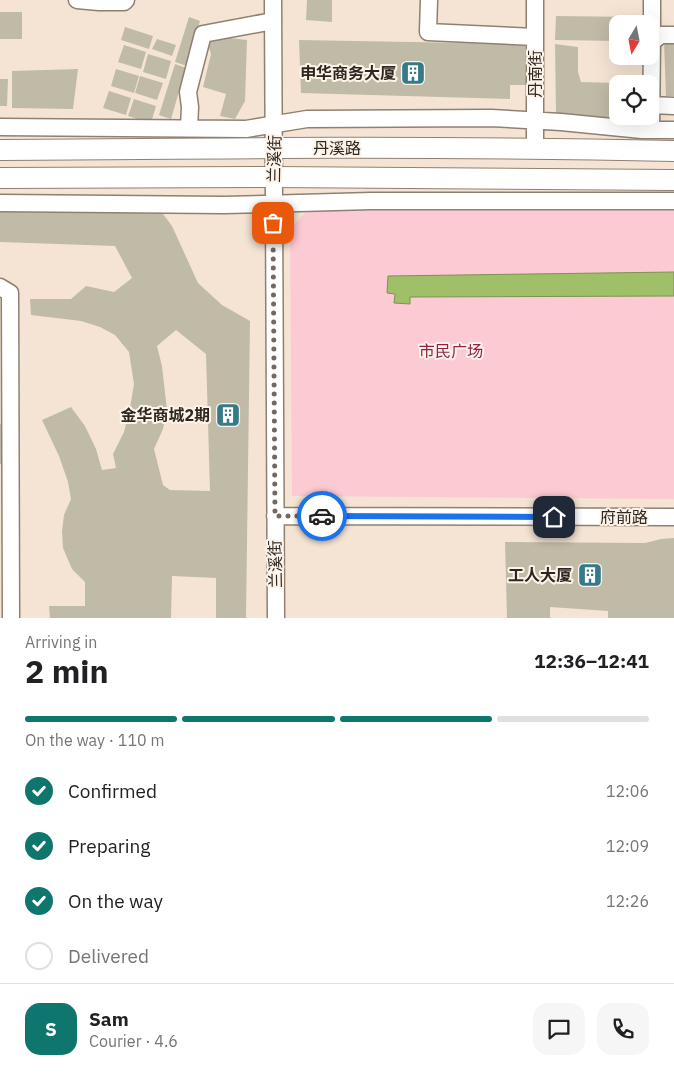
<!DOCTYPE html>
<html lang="en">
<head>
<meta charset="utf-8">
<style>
	:root { --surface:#fff; --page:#f6f6f6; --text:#202124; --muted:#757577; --line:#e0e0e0; --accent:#0f766e }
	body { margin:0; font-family:"IBM Plex Sans","Noto Sans SC",sans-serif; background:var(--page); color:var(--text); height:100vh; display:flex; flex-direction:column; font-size:19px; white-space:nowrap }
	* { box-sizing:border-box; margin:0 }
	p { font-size:16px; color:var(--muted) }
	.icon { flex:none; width:28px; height:28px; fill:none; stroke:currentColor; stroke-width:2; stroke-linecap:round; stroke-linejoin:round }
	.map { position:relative; height:618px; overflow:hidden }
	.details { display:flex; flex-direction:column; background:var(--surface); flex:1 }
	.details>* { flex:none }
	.needle { width:32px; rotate:190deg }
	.tools { position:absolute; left:609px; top:15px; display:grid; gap:10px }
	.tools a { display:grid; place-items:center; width:50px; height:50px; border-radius:10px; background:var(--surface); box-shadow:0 5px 20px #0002; font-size:25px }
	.pin { position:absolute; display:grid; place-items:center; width:42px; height:42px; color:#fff; margin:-21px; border-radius:10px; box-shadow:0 2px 8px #0006 }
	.courier { position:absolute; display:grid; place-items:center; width:50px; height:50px; margin:-25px; border:4px solid #1a73e8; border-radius:50%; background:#fff; color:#222; box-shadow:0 1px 6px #0007 }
	.head em { font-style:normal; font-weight:800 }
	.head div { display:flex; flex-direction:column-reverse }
	.head { display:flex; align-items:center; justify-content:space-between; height:85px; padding:0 25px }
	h1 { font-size:32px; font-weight:800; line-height:38px }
	.bar { display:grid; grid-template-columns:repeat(4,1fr); gap:8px 5px; align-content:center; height:60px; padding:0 25px }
	.bar i { height:6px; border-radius:4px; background:var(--line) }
	.bar .current { background:var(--accent) }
	.bar p { grid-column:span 4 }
	.line { display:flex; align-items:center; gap:12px; padding:0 25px; border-top:1px solid var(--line) }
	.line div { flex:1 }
	.round { display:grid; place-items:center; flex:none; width:52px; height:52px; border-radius:15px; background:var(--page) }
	ol { padding:0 25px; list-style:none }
	li { display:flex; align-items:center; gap:15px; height:55px }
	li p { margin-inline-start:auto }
	li .icon { padding:5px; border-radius:50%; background:var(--accent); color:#fff; stroke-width:4 }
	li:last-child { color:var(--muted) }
	li i { width:28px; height:28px; border:2px solid var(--line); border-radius:50% }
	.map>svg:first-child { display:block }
</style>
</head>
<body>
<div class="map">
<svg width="674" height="618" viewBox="0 0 674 618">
	<rect width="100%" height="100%" fill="#f5e4d4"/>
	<path fill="#fccad3" d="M312,205H674V499L292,496L290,229Z"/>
	<path fill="#a0bf69" stroke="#7e9153" d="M674,272V296L410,297V304L394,303L395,294L387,293L388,276Z"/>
	<path fill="#c0bba7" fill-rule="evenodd" d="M307,0H332V22L306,20Z
		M0,12H22V39H0Z
		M556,16L637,17L638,24H618V41L555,40Z
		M189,17L200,21L187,66L175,62Z
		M125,27L153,36L149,49L121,40Z
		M230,38L247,40L245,101L235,119L220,116L226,94L203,87L211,54L207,42Z
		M157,39L176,45L172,56L152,49Z
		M299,40L525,44L526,85H510V99L301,93Z
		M664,41H674V96H666Z
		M555,44L578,47V72L581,82L618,83V116H621L616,120L582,119L556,113Z
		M124,45L146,52L141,69L118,62Z
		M148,54L171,61L166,79L143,72Z
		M175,64L186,68L171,119L159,115Z
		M78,69L73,109L12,108V71Z
		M116,69L139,76L134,93L111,86Z
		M140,76L163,83L157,100L135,93Z
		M0,79H8L7,106H0Z
		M109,91L131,98L126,115L103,108Z
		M134,99L156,106L151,123L128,116Z
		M0,206L160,210L172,226L198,283L222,305L250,321L246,618H216V578L172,576L171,618H50L49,606H85V582L72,569L63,548L62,531L64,515L71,499L68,482L59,456L42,420L71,407L85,426L96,449L102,470L116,468L113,454L124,432L130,408L134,384L129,352L115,335L100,327L81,321L31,315L30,299H71L86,286L114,292L132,278L115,246L0,242ZM176,330L206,354L210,491L170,490L163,485L154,449L163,429L167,410L162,366L157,346Z
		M0,424H2L3,464H0Z
		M674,538V618H608V611L550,607V618H507L505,542L645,543L661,539Z"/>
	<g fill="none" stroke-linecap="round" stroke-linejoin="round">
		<defs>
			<path id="minor" d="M77,0L99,2H124L126,0
				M273,0L276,618
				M429,0L428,32L535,37
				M652,42V0
				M651,105L674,106
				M0,127L246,129L307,119L491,118L561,122L642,130H674
				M189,128L190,107L188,92L203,34L273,21
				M651,130L652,42L661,35H674
				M535,148V0
				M0,203L224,205L371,201H674
				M0,287L10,293L11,618
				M275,516L674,517"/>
			<path id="major" d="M0,150C225,148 449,146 674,151
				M0,178L273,177L674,180"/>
		</defs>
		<use href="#minor" stroke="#8f8072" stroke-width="19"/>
		<use href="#major" stroke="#8f8072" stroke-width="22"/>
		<use href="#minor" stroke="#fff" stroke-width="16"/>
		<use href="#major" stroke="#fff" stroke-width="20"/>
	</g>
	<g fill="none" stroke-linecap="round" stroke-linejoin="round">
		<path stroke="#736960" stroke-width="5" stroke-dasharray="0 9" d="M273,223L275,516H322"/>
		<path stroke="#1a73e8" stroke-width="6" d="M322,516L554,517"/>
	</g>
	<defs>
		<symbol id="building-square" viewBox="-11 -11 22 22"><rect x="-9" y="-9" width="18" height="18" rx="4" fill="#357a89" stroke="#fdf3e9"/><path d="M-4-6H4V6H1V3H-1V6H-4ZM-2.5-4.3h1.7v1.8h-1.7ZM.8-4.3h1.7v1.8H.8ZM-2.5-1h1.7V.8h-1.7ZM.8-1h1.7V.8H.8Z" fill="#fff"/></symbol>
	</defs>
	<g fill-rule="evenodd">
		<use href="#building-square" x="399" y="59" width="28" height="28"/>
		<use href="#building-square" x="214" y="401" width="28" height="28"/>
		<use href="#building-square" x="576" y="561" width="28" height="28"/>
	</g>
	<g text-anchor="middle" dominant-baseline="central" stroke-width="4" stroke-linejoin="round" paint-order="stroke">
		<g font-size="16" font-weight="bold" fill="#2d2721" stroke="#fdf3e9" text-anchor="end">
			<text x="396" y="73">申华商务大厦</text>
			<text x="210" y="415">金华商城2期</text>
			<text x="572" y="575">工人大厦</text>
		</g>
		<g font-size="16" fill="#2d2721" stroke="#fdf3e9">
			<text transform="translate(535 74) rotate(-90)">丹南街</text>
			<text x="337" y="148">丹溪路</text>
			<text transform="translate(274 159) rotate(-89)">兰溪街</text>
			<text x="624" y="517">府前路</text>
			<text transform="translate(275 564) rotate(-91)">兰溪街</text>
		</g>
		<g font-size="16" fill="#912245" stroke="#fdf3e9">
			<text x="451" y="351">市民广场</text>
		</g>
	</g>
</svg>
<div class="tools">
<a><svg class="needle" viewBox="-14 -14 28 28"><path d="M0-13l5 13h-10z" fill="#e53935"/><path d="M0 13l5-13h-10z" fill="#757577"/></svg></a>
<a><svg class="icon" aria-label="locate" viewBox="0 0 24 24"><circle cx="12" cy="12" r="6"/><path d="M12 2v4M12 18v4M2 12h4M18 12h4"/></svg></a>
</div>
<div class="pin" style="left:273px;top:223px;background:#ea580c"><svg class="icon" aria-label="bag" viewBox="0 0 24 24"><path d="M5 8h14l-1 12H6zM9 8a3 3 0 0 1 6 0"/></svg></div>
<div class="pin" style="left:554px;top:517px;background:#1f2937"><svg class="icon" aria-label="home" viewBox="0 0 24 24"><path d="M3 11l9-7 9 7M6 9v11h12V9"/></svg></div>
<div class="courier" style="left:322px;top:516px"><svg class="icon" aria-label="car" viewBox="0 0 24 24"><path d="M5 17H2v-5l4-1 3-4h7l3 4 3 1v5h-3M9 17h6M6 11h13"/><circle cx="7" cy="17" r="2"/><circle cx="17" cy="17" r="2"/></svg></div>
</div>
<section class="details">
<div class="head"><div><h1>2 min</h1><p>Arriving in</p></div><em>12:36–12:41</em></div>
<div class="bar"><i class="current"></i><i class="current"></i><i class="current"></i><i></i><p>On the way · 110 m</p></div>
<ol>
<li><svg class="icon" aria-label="check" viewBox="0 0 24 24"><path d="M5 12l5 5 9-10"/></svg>Confirmed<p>12:06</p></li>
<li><svg class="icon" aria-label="check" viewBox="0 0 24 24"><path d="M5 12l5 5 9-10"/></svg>Preparing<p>12:09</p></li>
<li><svg class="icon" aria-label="check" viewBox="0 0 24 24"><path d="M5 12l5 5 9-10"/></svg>On the way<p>12:26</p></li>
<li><i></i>Delivered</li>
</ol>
<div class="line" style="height:90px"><b class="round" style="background:var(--accent);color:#fff">S</b><div><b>Sam</b><p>Courier · 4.6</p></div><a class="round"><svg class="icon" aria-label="chat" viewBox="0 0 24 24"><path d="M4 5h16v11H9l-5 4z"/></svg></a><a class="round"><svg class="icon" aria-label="phone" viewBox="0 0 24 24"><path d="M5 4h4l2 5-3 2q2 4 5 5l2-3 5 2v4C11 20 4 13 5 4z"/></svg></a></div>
</section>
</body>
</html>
